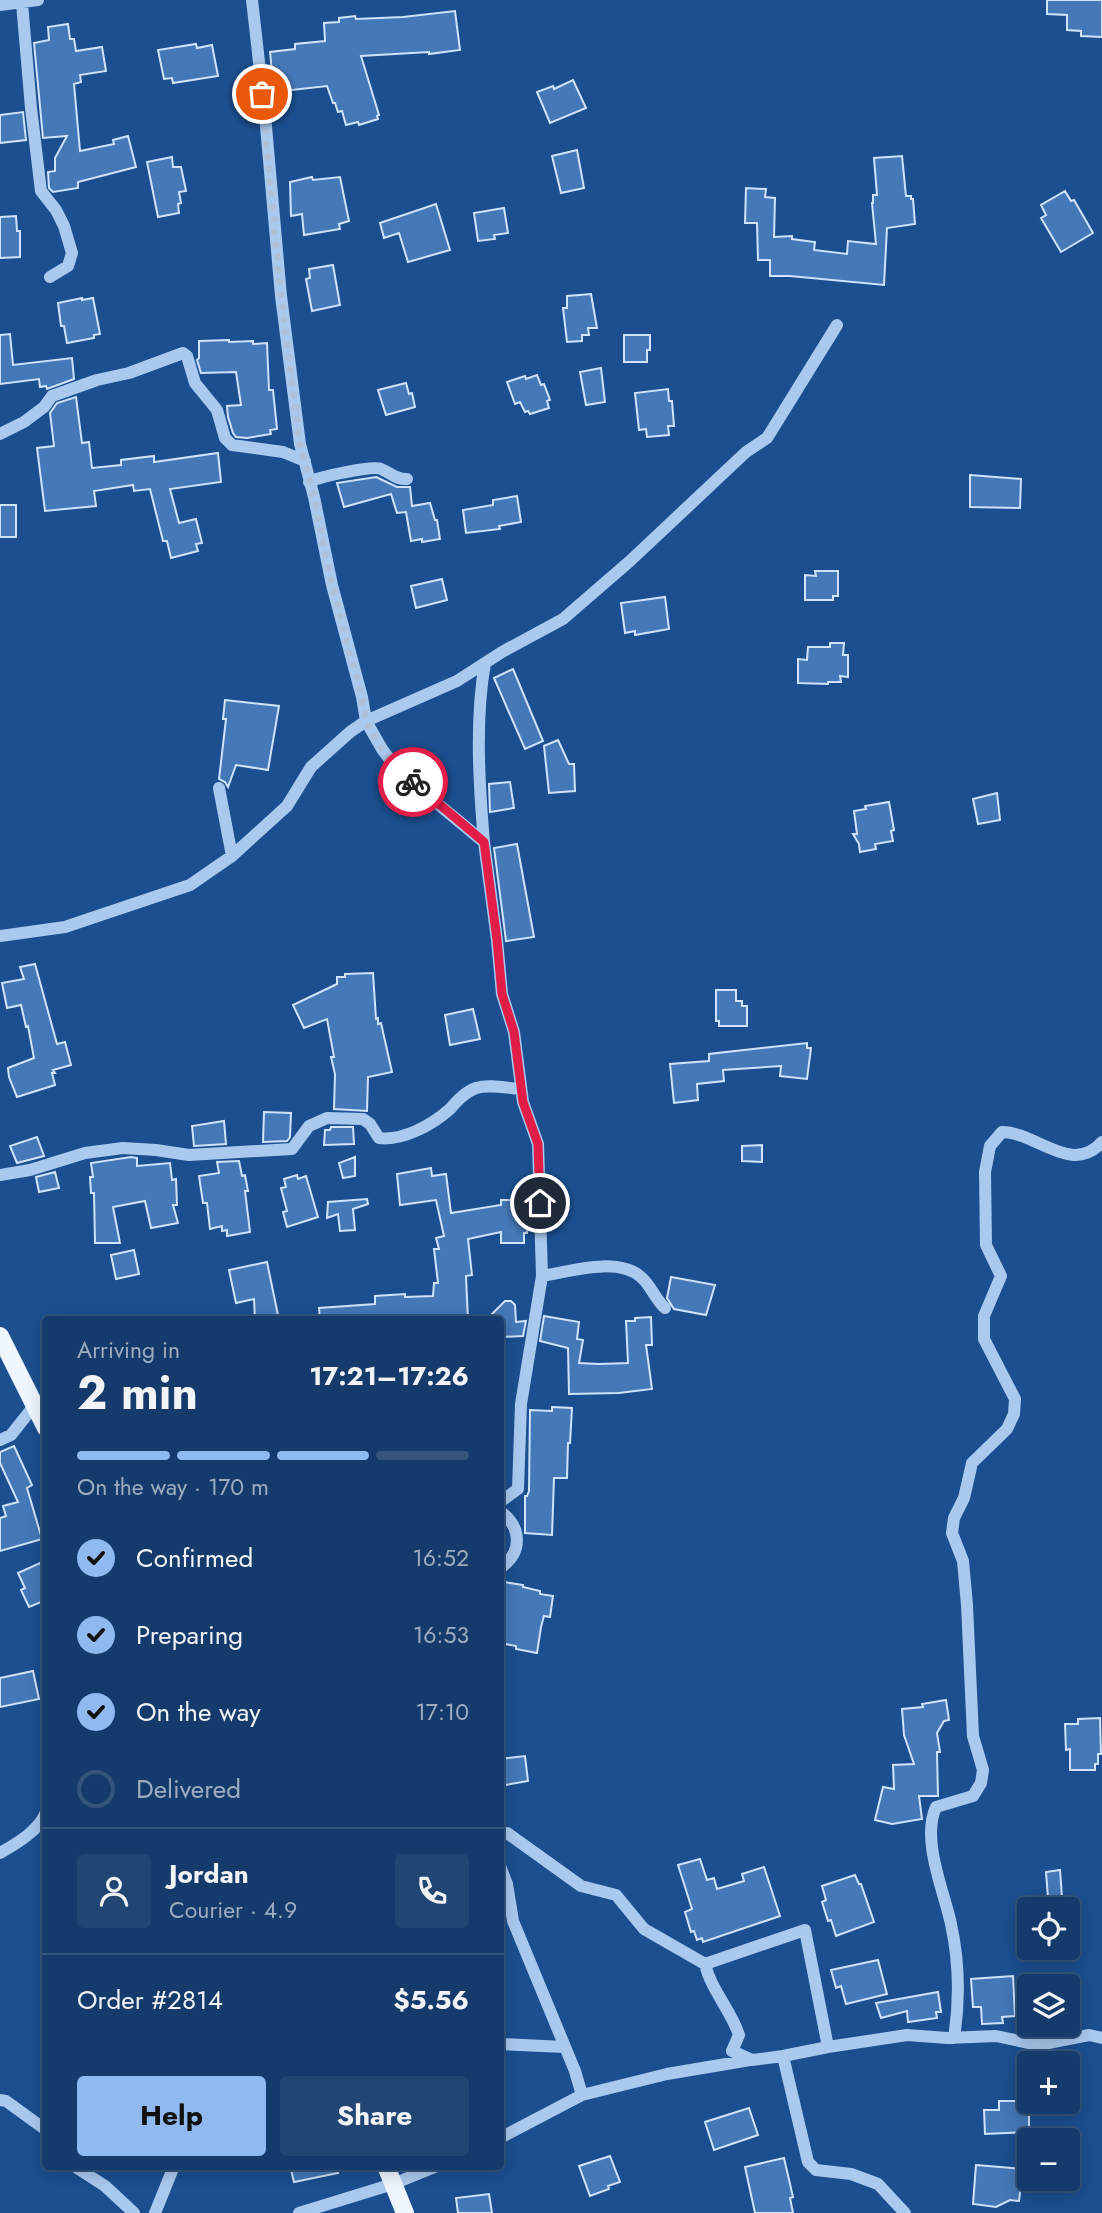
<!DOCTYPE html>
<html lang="en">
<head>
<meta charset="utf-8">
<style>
	:root { --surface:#143b6b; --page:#214673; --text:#f1f3f6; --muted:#9dadc1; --line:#33557e; --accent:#90b9f0 }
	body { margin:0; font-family:Jost,sans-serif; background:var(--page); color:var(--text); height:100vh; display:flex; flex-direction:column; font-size:26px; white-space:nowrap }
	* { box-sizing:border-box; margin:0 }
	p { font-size:23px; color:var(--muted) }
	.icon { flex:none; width:38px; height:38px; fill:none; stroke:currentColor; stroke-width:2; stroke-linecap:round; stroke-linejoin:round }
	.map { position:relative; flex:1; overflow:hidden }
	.details { position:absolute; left:42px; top:1316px; width:462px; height:854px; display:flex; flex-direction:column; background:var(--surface); border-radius:7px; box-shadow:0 4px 18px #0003,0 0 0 2px var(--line) }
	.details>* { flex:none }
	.controls { position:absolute; left:1017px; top:1897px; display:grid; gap:14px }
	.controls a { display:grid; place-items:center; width:63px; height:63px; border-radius:7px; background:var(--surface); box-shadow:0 4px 18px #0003,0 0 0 2px var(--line); font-size:35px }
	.pin { position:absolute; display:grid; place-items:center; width:60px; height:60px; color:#fff; margin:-30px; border:4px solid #fff; border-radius:50%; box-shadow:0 2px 7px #0007 }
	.courier { position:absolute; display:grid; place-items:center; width:70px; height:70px; margin:-35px; border:5px solid #e11d48; border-radius:50%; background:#fff; color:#222; box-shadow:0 2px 9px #0007 }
	.head em { font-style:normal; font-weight:700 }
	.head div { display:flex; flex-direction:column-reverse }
	.head { display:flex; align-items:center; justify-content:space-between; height:119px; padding:0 35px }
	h1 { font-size:46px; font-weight:700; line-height:52px }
	.bar { display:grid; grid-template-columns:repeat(4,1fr); gap:10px 7px; align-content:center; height:84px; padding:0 35px }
	.bar i { height:9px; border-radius:5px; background:var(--line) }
	.bar .current { background:var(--accent) }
	.bar p { grid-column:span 4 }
	.line { display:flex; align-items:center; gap:18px; padding:0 35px; border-top:2px solid var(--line) }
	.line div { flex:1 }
	.round { display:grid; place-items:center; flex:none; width:74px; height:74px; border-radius:7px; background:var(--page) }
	ol { padding:0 35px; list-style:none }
	li { display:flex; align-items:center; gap:21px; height:77px }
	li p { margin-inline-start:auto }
	li .icon { padding:7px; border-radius:50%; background:var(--accent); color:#111; stroke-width:4 }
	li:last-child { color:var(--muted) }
	li i { width:38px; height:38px; border:4px solid var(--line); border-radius:50% }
	.cta { display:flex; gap:14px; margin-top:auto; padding:14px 35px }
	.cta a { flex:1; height:80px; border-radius:7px; background:var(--accent); color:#111; font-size:28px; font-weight:700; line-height:80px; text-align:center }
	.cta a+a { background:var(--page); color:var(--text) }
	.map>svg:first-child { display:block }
</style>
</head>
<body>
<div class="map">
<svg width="1102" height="2213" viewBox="0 0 1102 2213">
	<rect width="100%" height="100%" fill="#1b4f8f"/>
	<path fill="#4478b7" stroke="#cfe3fa" stroke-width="2" d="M1047,0H1102V37L1081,36V31L1067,30V15L1047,14Z
		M455,11L460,50L429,54V52L361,56L379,115L377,116L378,119L359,125L358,122L346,125L342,111L338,112L335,103H333L327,86L274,92L270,52L295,49V44L325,41L324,23L339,22V18L355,16L356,19L403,17Z
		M68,24L70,39H74L76,51L102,47L106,71L80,75L81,82L74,84L80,151L114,144L113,140L128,136L136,167L78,182V188L53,192L49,188L48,172L55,171V158L67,136L43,138L34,43L49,40L48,27Z
		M196,44L197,48L212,45L218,76L173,83L172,78L164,79L158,50Z
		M573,80L586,108L550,123L537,92L553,86L554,89Z
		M23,112L26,140L0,143V115Z
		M577,150L584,188L561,193L552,156Z
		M902,156L906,196H911V199H913L915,224L887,228L884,285L790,276H770V260H758L757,223H745L746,188L766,189L765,197L775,198L774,237L792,236V239L815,242L814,250L847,254L848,241L876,244L872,203H873V195H877L874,158Z
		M172,157L173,167H181L186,191L179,192L181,203L178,204L179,213L158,217L147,162Z
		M312,177L313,180L340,177L349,221L339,224L340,229L304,235L302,214L291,216L290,182Z
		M1065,191L1071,201L1074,200L1093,233L1061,252L1041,218L1046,215L1041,205Z
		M436,204L450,250L408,262L399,233L384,238L380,223Z
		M504,208L508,233L494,235L495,239L478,241L474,213Z
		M16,216L17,231H20V257L0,258V217Z
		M333,265L340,305L312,311L306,279L310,278L309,269Z
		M591,294L597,328H588L589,335H582V341L567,342L563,308H567V296Z
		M82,298V300L93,298L100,334L94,335V338L67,343L64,326H61L58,303Z
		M10,334L13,365L72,358L74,379L47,389L46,386L40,387L39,379L0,384V335Z
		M624,335H650V350H647V362H624Z
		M229,340V342L253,341V344L267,343L269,390H273L277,429L270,430L271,434L247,438L236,437L233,433L228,417L227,406L241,405L236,372L201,373L197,360L199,358V341Z
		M601,368L605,402L586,405L580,372Z
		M537,375L541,385L544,384L550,400L547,401L549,408L530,414L528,411L525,412L520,402L515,404L507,382L525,376L526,379Z
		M406,383L409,394L412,393L415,407L386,415L378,390Z
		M668,389L669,401H672L674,426H668L669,435L647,437L646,429L639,430L635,393Z
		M76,397L82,443L89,442L92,468L121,465V460L154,456V462L218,453L221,482L170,489L179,523L196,519L202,543L196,544L198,551L171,558L167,541H163L150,489L134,491L133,485L94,491L96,506L45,511L37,448L54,446L50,413L57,403Z
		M970,475L1021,479L1020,508L970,507Z
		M376,477L397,487H410L412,506L430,503L435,520H437L440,539L422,542V539L411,541L406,512L397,513L391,494L344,507L337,483Z
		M517,496L521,522L499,526L500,529L466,533L463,510L493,505V500Z
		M0,505H16V537H0Z
		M815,571H838V596H833V600H805V575L816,576Z
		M442,579L447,600L416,608L411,586Z
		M665,597L669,629L635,635V631L625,633L621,603Z
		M830,643H844L843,655H848V677L840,676L841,682H828V684L798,683V659L807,660L808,647H830Z
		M513,669L543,741L525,749L494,678Z
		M225,700L279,706L268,770L236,765L228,787L225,782L219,779L226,719H223Z
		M558,740L569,764H574L575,791L549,793L544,746Z
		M510,782L514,808L490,812L489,784Z
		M997,793L1000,820L978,824L973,799Z
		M889,802L894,830L891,831L893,841L875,844L876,849L860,852L859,844L853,834H857L854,811L866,809L865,806Z
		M517,844L534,937L506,941L494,848Z
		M35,964L57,1044L65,1042L71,1065L53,1070L55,1073H52L55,1085L17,1097L9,1077L8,1068L34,1058L28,1026L26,1027L21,1005L7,1008L2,983L24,979L20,967Z
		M373,973L376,1019L378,1018V1024L381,1023L392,1072L368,1077L367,1111L334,1109L335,1074L331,1057H334L327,1019L304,1028L293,1005L337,984V977H345V974Z
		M716,990H736V1001H742V1006H747V1026H719V1021H716Z
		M473,1009L480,1039L450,1045L445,1015Z
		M807,1043V1048H811L807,1079L780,1076L781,1066L723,1070L724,1081L697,1084L698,1100L674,1103L670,1064L709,1061V1054Z
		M264,1112L291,1113L290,1137L287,1141L263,1142Z
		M224,1121L226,1144L194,1146L192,1126Z
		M331,1127H353L354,1144L324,1145L325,1130H330Z
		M37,1137L44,1156L17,1163L10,1146Z
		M762,1145V1162L742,1161V1146Z
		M131,1157L137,1158V1166L170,1163L172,1180L176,1179L177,1205H173L178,1223L151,1228L145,1201L113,1207L120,1243H95L94,1193H91L90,1177H93L91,1163Z
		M355,1157V1176L343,1178L339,1163Z
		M239,1161L242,1176L245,1175L248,1191H245L250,1232L227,1236V1230L222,1231V1226L210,1229L207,1203H203L199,1176L219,1173L217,1162Z
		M431,1168L432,1176L446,1174L451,1213L501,1205V1200H529L527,1233H524V1243H501V1232L468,1239L472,1275L466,1276L468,1320H320L319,1308L375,1304V1296L405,1294V1297L433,1296L434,1283H438L434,1249H439L436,1238L444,1236L436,1200L400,1205L397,1174Z
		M55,1172L59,1188L39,1192L36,1177Z
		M297,1175L298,1179L306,1176L318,1217L287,1227L283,1212L287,1211L281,1188L286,1187L284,1179Z
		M367,1199L368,1204L353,1209L355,1230L340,1231L338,1214L327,1218L328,1202Z
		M134,1250L139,1274L116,1279L111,1255Z
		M267,1262L279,1320H255L254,1299L236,1303L229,1270Z
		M671,1277L715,1285L706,1315L674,1309L667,1298Z
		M505,1301H511L515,1305L516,1322L526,1321L523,1336L500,1337V1320H486Z
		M544,1316L579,1322L577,1339L583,1340L579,1363L599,1364L628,1363L626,1321H635V1318L651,1317L652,1345H646L652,1389L619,1393L569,1394L568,1348L540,1341Z
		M552,1407L572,1408L570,1443H568L567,1478H554L552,1535L525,1533V1496H527L529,1491L530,1410L552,1411Z
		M14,1446L32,1485L27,1488L42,1539L0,1551V1518L6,1516L3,1506L18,1502L0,1463V1452Z
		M40,1563L46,1576V1600L29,1607L21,1590L25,1588L18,1573Z
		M504,1582L523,1585V1587L540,1591V1594L553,1596L550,1617L544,1616L541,1627L537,1653L516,1649V1646L500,1643V1604Z
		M33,1671L39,1699L0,1707V1678Z
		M946,1700L949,1720L944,1721L937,1733L940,1752H937L938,1796H919L922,1819L892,1824L875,1820L883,1787L894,1789L893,1765L914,1764L904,1735L902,1709L923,1707L922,1704Z
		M1100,1718L1101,1754H1098V1764H1095V1770H1070V1749L1066,1750L1065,1724H1078V1719Z
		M525,1756L528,1781L500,1786V1759Z
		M700,1859L707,1880L714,1878L717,1889L744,1881L742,1874L764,1867L780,1916L703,1942L702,1938L697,1940L694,1931L691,1932L685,1912L692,1909L678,1865Z
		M1060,1870L1062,1897L1048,1898L1046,1872Z
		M855,1875L859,1884H861L874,1922L836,1936L831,1920L828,1921L822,1902L826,1900L822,1886Z
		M878,1960L887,1994L846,2004L841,1986L836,1988L831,1970Z
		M1013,1976L1015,2016L1002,2017L1003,2023L982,2024L981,2007H973L971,1979Z
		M938,1992L941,2012H936L937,2018L908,2022L907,2011L881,2018L876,2003Z
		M999,2101H1029V2132L985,2134L984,2110H999Z
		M749,2108L758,2135L714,2150L705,2122Z
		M610,2156L620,2182L608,2186L609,2189L590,2196L579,2166Z
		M784,2158L793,2197L790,2198L793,2213H755L745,2167Z
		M976,2165L1023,2169L1019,2201L1010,2200L996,2207L973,2204Z
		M290,2166H337L338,2173L294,2182Z
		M489,2194L492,2213H458L456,2198Z"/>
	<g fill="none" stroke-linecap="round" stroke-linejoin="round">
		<path stroke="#a9c9ee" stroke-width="12" d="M252,0L265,115L281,296L300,444L314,497L332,585L362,697L366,721L382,749L399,772L484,842L497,940L502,994L514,1032L523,1102L538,1144L542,1276L521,1404L518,1489L500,1502
			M22,3L31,108L41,191L56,210L64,226L72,253L68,266L50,277
			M0,5L38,0
			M0,434L24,422L44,407L52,396L97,380L129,373L183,353L187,356L195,383L217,410L225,438L232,445L283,452L305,461
			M309,482C319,477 373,465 381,469C391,473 396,480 407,479
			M219,788L232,856
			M484,842C479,785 475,719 485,663
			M0,936L65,927L190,885L232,856L287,806L311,767L350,732L366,721L457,681L502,652L563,619L630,561L746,452L767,438L837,325
			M0,1175L30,1170L85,1153L123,1148L156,1150L189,1155L292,1149L309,1126L327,1118L363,1119L370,1124L379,1138C403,1141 432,1125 450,1109C457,1101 465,1092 476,1088C489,1084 507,1088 520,1089
			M542,1276C571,1271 619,1256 642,1278C651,1286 655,1299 665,1308
			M0,1440L11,1435L34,1406
			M500,1511C522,1527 523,1553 500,1568
			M507,1833L581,1886L616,1895L644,1929L705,1964C711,1990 731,2010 739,2035L732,2051L752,2060L783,2056L808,2162L816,2170L851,2174L878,2184L905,2213
			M0,1853C16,1844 40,1830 46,1812
			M500,1866L507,1884L513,1921L575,2071L582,2095L667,2074L750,2060
			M705,1964L805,1930L828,2047L907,2035L947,2038L996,2036L1038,2045L1089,2035L1102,2038
			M954,2038C960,2000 959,1961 951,1924C944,1891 921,1840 936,1807L973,1796L981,1783L983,1770L973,1736L967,1605L963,1561L952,1533L954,1518L964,1498L972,1463L1007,1429L1014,1414L1015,1399L984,1339V1316L1001,1276L986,1245L985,1172L990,1146L1002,1132C1036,1132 1072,1176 1102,1142
			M500,2044L564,2047
			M783,2056L828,2047
			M0,2100L6,2101L46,2130
			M500,2138L582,2095
			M74,2166L105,2186L134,2213
			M155,2213L174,2166
			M299,2213L393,2184L437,2166"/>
		<path stroke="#f0f6ff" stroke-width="18" d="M0,1336L46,1428
			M386,2166L405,2213"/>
	</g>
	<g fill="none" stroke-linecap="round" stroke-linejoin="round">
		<path stroke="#afc1d8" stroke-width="7" stroke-dasharray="0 12.6" d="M262,94L281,296L300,444L314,497L332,585L362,697L366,721L382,749L399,772L413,782"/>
		<path stroke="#e11d48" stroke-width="9" d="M413,782L484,842L497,940L502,994L514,1032L523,1102L538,1144L540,1203"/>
	</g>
</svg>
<div class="controls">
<a><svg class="icon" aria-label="locate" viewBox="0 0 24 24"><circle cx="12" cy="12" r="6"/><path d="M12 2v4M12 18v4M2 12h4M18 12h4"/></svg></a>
<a><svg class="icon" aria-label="layers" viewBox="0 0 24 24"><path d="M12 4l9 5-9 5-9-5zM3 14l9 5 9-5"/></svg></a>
<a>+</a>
<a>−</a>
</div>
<div class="pin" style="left:262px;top:94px;background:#ea580c"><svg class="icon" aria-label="bag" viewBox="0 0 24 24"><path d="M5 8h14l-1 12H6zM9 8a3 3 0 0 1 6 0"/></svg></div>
<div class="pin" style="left:540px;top:1203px;background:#1f2937"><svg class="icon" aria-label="home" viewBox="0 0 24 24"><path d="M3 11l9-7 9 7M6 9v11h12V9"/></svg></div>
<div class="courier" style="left:413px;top:782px"><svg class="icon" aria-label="bike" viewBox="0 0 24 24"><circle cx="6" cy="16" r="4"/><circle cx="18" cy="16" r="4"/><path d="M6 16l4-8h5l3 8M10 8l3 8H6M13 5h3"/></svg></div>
<section class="details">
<div class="head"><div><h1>2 min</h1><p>Arriving in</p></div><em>17:21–17:26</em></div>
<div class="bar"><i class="current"></i><i class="current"></i><i class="current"></i><i></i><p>On the way · 170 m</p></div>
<ol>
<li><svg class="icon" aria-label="check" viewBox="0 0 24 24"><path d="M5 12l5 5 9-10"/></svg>Confirmed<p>16:52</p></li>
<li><svg class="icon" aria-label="check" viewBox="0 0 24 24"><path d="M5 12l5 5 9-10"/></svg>Preparing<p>16:53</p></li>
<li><svg class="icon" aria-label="check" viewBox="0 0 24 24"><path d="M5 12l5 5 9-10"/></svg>On the way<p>17:10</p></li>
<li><i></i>Delivered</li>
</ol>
<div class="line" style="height:126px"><a class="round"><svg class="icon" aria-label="person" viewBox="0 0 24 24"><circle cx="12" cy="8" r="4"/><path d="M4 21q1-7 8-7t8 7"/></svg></a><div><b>Jordan</b><p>Courier · 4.9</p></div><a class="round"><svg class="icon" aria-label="phone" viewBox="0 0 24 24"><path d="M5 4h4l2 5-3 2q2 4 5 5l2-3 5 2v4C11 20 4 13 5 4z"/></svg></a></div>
<div class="line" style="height:91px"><div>Order #2814</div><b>$5.56</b></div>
<div class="cta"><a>Help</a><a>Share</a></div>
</section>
</div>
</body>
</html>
